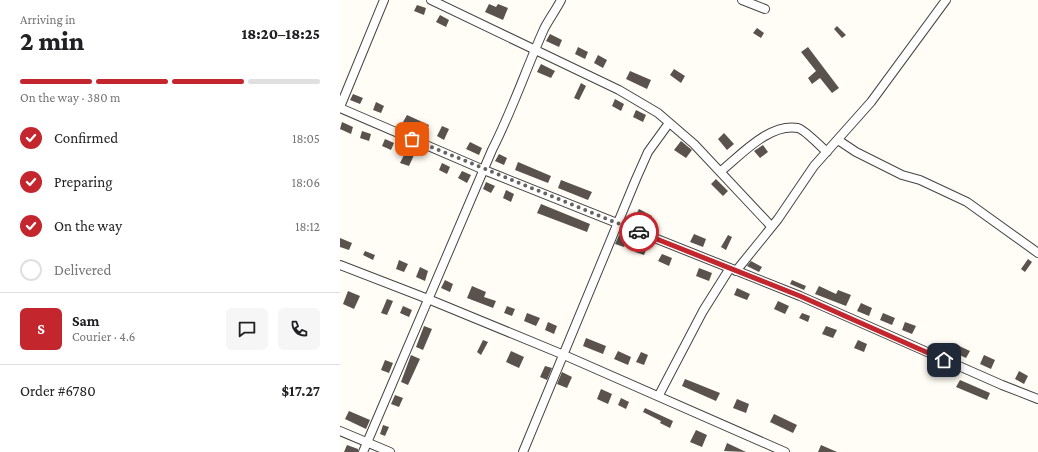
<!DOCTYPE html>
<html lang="en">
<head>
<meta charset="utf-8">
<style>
	:root { --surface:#fff; --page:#f6f6f6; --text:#202124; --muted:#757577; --line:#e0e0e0; --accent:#c4262e }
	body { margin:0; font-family:"Crimson Pro",serif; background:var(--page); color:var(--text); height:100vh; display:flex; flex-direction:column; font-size:15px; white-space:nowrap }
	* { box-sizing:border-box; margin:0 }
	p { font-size:13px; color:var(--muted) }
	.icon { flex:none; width:22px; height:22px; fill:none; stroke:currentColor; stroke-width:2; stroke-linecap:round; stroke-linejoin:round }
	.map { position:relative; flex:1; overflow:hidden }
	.sheet { display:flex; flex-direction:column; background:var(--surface); width:340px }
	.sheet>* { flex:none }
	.pin { position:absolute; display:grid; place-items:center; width:34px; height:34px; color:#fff; margin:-17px; border-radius:8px; box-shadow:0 2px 6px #0006 }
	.courier { position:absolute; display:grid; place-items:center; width:40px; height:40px; margin:-20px; border:3px solid #c4262e; border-radius:50%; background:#fff; color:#222; box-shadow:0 1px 5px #0007 }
	.summary em { font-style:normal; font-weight:800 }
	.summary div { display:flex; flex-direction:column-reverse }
	.summary { display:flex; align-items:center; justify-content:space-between; height:68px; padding:0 20px }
	h1 { font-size:26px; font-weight:800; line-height:30px }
	.bar { display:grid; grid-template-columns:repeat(4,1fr); gap:6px 4px; align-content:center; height:48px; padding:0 20px }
	.bar i { height:5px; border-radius:3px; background:var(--line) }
	.bar .on { background:var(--accent) }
	.bar p { grid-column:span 4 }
	.line { display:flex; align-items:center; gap:10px; padding:0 20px; border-top:1px solid var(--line) }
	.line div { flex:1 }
	.round { display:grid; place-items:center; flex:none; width:42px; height:42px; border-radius:6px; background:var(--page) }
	ol { padding:0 20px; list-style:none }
	li { display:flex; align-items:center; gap:12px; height:44px }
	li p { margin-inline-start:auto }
	li .icon { padding:4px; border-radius:50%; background:var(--accent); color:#fff; stroke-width:4 }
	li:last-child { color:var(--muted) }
	li i { width:22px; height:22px; border:2px solid var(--line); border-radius:50% }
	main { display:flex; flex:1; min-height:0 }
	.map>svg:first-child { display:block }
</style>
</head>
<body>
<main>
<section class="sheet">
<div class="summary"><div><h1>2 min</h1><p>Arriving in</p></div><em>18:20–18:25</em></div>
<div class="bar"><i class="on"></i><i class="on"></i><i class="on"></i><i></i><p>On the way · 380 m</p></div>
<ol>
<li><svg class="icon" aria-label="check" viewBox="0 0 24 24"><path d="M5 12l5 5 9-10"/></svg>Confirmed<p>18:05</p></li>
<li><svg class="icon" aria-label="check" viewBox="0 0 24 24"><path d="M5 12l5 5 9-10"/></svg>Preparing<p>18:06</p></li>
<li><svg class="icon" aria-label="check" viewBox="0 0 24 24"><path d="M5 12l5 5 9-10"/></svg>On the way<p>18:12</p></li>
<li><i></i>Delivered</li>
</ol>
<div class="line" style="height:72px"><b class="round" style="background:var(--accent);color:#fff">S</b><div><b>Sam</b><p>Courier · 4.6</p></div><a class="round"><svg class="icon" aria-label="chat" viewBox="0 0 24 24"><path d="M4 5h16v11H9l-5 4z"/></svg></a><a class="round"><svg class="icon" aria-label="phone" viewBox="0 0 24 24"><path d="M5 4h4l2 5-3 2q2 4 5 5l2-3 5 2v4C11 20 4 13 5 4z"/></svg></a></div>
<div class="line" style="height:52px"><div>Order #6780</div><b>$17.27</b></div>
</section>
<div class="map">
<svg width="698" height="452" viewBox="0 0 698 452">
	<rect width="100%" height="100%" fill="#fffdf5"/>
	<path fill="#5a524d" d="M149,4L156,7L158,4L168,8L163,20L145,12Z
		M77,5L86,8L84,15L74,11Z
		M100,15L109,20L106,27L96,22Z
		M497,26L506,35L502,38L494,29Z
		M417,28L424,33L421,38L413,33Z
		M210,34L222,40L219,47L206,41Z
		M238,47L248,52L245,59L235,54Z
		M468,47L499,88L492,93L480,78L472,84L468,78L476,71L461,52Z
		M258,55L267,60L263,68L254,63Z
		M201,64L215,71L211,78L197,72Z
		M334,69L345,76L341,83L330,75Z
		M290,71L311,80L307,89L286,79Z
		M241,83L246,86L239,100L234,98Z
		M13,94L23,98L20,104L10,100Z
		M275,99L284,104L281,111L272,106Z
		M36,102L44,106L41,113L33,110Z
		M296,110L306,115L303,122L293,117Z
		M67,115L89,125L86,132L63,122Z
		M2,122L13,127L11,134L0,129Z
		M102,126L109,129L104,140L97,136Z
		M22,131L31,134L29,141L20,138Z
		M384,133L394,144L387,150L378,139Z
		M45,139L54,143L51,150L42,146Z
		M341,141L352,150L346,158L334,150Z
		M130,142L142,148L139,155L126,149Z
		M423,145L428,152L420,158L414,151Z
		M66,151L74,155L69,166L60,163Z
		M159,154L167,158L164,165L155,161Z
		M178,162L211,176L208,183L175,170Z
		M102,163L110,167L107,174L99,170Z
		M122,171L131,175L127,183L118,178Z
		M376,179L388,191L383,196L371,184Z
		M221,180L252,192L248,200L218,188Z
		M146,182L155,186L151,193L143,189Z
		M166,190L174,194L171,202L163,198Z
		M201,204L250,224L247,232L197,213Z
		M299,209L312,216L308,224L294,218Z
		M354,234L366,239L363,247L350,242Z
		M279,235L287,239L284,247L275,244Z
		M388,235L392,237L386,250L381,247Z
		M0,238L12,243L9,250L0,247Z
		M298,244L307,248L304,255L295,252Z
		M25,251L35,255L33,260L23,255Z
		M322,254L332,258L329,266L318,261Z
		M688,259L692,262L685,272L681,269Z
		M59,260L68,264L64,272L56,269Z
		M411,261L422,267L419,272L407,266Z
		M80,267L88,271L85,281L76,277Z
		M359,268L372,273L369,281L356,276Z
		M105,280L113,284L110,292L101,288Z
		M452,280L466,286L464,290L450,284Z
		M132,286L146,292L144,297L156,301L153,308L127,298Z
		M479,286L496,294L498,290L511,295L506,306L475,294Z
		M397,288L410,294L407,300L394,295Z
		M8,291L20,296L14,309L3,304Z
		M47,299L53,301L47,315L41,313Z
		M438,301L449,306L445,314L434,309Z
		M521,303L532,308L529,316L517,311Z
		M63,306L72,310L69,317L60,313Z
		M167,306L175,309L172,316L164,313Z
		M187,313L200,318L196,326L184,321Z
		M462,313L470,316L468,322L459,318Z
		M543,313L555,318L552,325L540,320Z
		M208,322L217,326L214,334L205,330Z
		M565,322L576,326L572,334L562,330Z
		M84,326L92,329L83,350L76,347Z
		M486,326L497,330L493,338L482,334Z
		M246,338L266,346L263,354L243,346Z
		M143,340L148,342L141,355L137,352Z
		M518,340L527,344L524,352L514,348Z
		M615,344L630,351L626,358L611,351Z
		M171,351L184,357L179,368L166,362Z
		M278,351L291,357L288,365L274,359Z
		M301,352L308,355L304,365L296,362Z
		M71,355L80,359L68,385L61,382Z
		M644,355L655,360L651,369L640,364Z
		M45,360L53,363L49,373L41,370Z
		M205,366L212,368L207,380L200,377Z
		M679,371L688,376L684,384L675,379Z
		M222,372L232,377L227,388L217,384Z
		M345,379L380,393L376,401L342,386Z
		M620,380L650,393L647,400L616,387Z
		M261,389L272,394L268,404L257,399Z
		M55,395L63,398L59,407L51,404Z
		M281,398L289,402L286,409L278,405Z
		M397,399L409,404L406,413L393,408Z
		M305,408L333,421L330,428L320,423L321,421L303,412Z
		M9,411L30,420L26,429L5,419Z
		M434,414L457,425L453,433L430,422Z
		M43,425L49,427L45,436L40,434Z
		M356,430L367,435L362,447L350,442Z
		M387,443L406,452L384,451Z
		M7,445L18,449V452H4Z
		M481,445L497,452H478Z"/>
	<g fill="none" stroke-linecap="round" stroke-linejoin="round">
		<defs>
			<path id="minor" d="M91,0L279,90L318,113L354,144L431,226
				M402,0L425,9
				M0,107L44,0
				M0,108L144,170L460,296L662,385L698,399
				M498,140L516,152L562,175L580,180L627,202L698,253
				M381,171C401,155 429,123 458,128C465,130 480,146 487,152
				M0,265L88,299L224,355L445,452
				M396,271L438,219L474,166L531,102L606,0
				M319,395L363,311L390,268
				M0,431L50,452
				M23,452L152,150C172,111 186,69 204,29C209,19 216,10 221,0
				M183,452L296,179L308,152L329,123"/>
		</defs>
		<use href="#minor" stroke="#444" stroke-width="10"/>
		<use href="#minor" stroke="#fff" stroke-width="8"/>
	</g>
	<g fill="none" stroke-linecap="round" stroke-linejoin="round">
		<path stroke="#646461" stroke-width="4" stroke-dasharray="0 7.2" d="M72,139L299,232"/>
		<path stroke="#c4262e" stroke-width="5" d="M299,232L460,296L604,360"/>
	</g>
</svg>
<div class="pin" style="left:72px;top:139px;background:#ea580c"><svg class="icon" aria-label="bag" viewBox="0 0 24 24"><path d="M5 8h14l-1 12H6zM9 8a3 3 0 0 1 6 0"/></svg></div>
<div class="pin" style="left:604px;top:360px;background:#1f2937"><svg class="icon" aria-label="home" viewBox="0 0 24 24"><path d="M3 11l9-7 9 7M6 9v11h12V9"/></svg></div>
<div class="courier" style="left:299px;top:232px"><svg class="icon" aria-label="car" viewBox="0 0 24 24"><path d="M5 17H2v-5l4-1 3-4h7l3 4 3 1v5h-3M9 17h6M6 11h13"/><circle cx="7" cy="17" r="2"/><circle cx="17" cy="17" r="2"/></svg></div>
</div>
</main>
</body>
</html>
